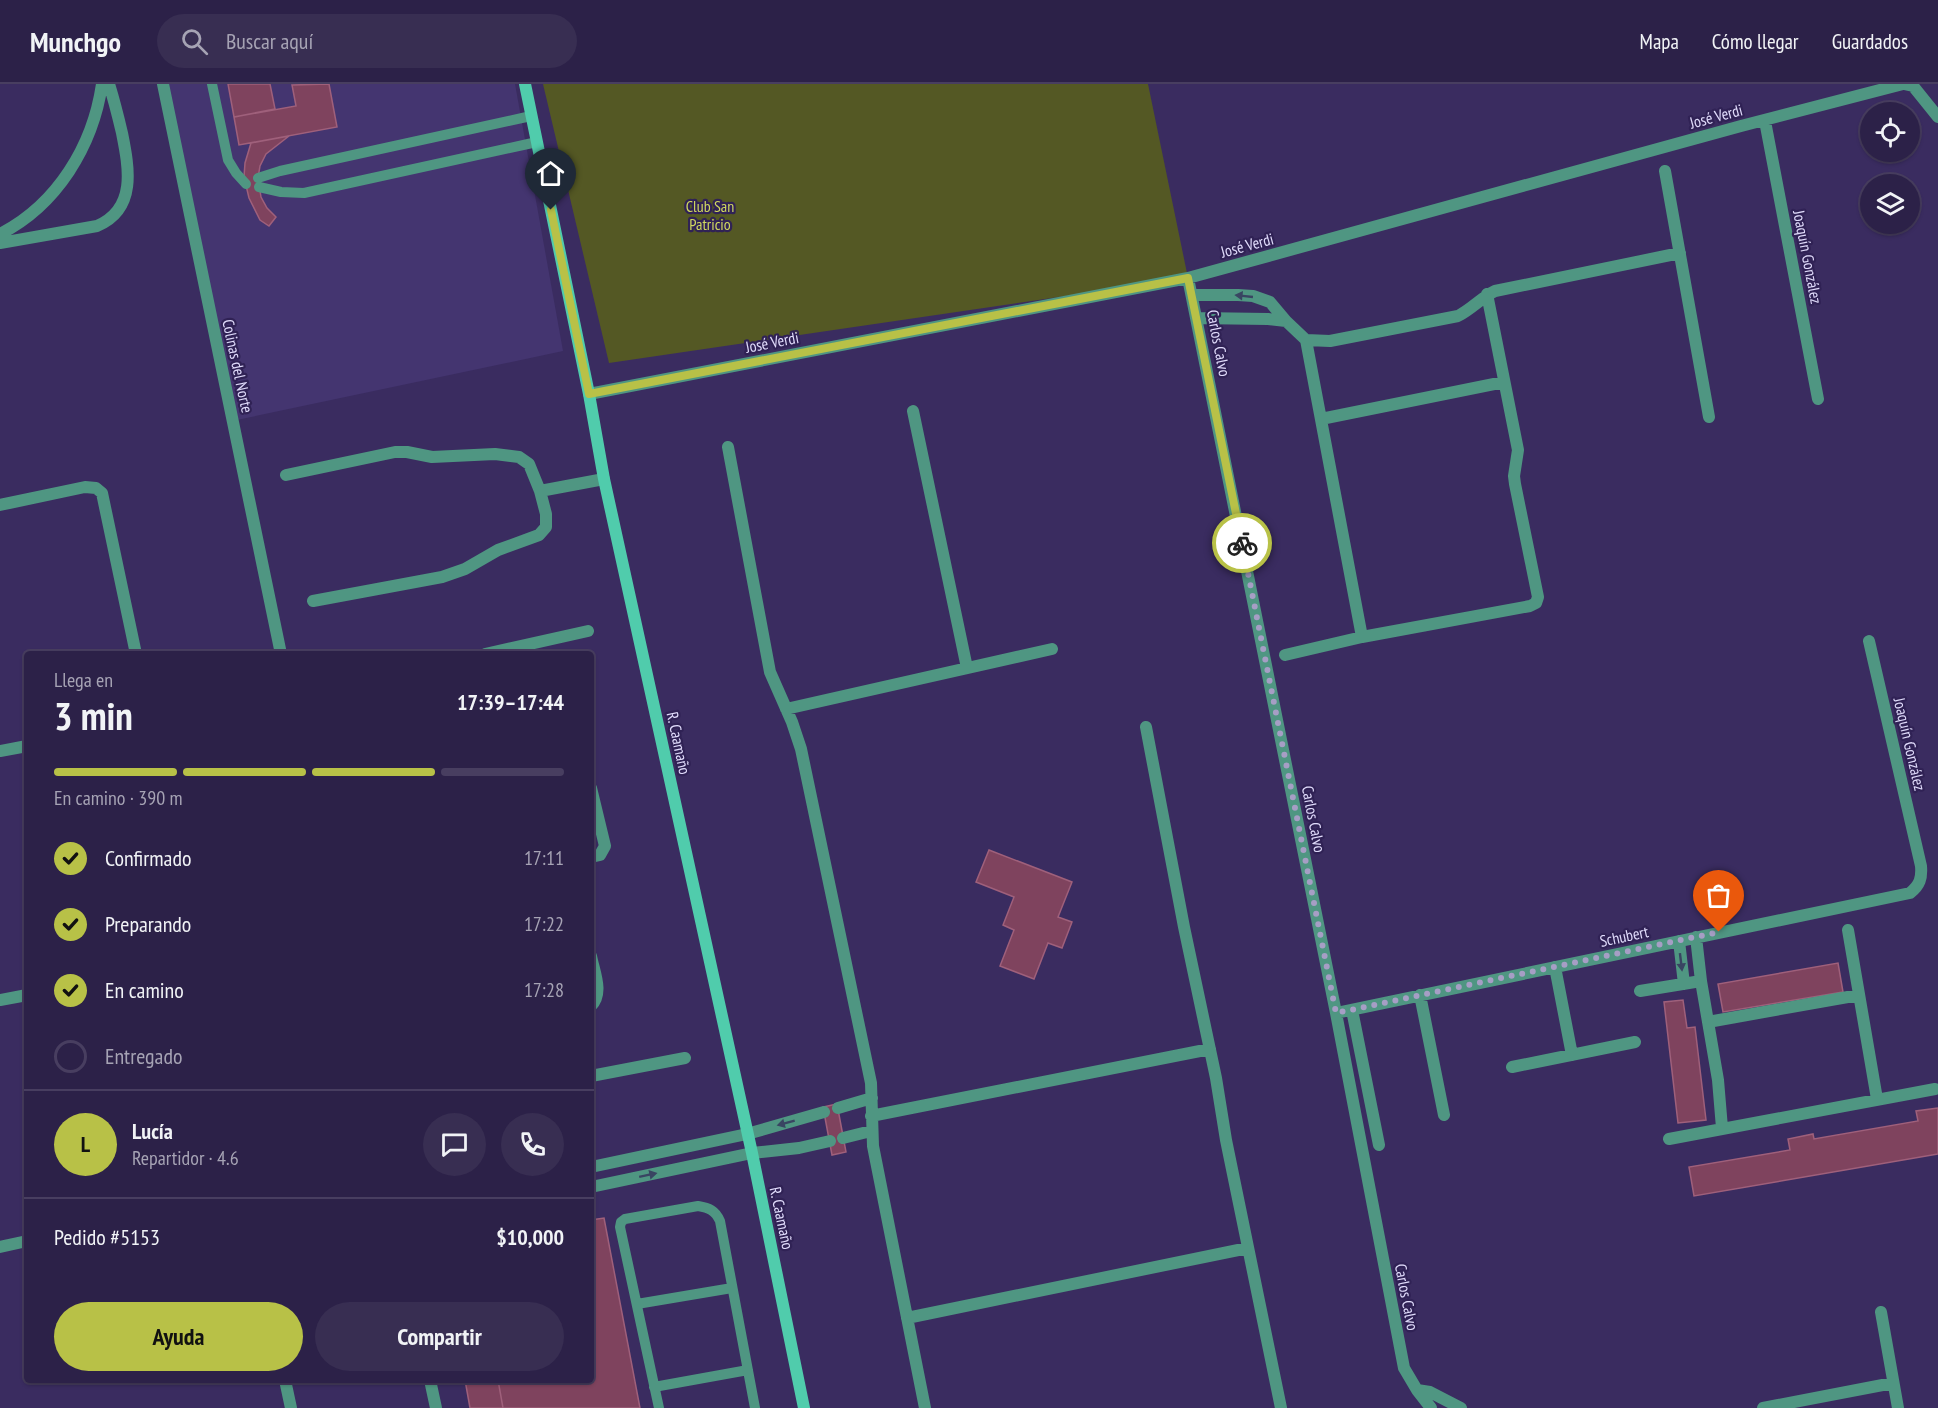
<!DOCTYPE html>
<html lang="es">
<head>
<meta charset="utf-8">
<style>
	:root { --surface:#2c2148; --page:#382e52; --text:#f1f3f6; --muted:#a6a3b4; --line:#483e60; --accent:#b8c147 }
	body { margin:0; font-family:"PT Sans Narrow",sans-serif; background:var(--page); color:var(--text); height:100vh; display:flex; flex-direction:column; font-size:22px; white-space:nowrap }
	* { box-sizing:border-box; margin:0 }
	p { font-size:20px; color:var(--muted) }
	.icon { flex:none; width:33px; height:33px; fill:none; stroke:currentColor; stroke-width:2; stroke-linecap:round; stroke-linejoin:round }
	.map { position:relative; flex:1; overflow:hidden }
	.sheet { position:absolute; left:24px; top:567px; width:570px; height:732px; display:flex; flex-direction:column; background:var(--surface); border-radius:6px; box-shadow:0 2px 4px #0004,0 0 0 2px var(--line) }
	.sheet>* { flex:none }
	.tools { position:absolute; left:1860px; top:18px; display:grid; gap:12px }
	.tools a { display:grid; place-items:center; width:60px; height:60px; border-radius:50%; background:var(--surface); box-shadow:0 2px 4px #0004,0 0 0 2px var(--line); font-size:30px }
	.pin { position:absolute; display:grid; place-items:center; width:51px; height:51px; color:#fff; margin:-62px -26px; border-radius:50% 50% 50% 0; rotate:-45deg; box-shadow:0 0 6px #0007 }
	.pin .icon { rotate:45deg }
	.courier { position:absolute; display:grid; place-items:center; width:60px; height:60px; margin:-30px; border:4px solid #b8c147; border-radius:50%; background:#fff; color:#222; box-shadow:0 2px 8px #0007 }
	.summary em { font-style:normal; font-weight:600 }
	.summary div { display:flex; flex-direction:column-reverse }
	.summary { display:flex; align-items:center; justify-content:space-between; height:102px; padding:0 30px }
	h1 { font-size:39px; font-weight:600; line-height:45px }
	.bar { display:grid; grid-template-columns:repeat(4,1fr); gap:9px 6px; align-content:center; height:72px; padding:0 30px }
	.bar i { height:8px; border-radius:4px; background:var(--line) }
	.bar .active { background:var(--accent) }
	.bar p { grid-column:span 4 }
	.line { display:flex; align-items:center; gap:15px; padding:0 30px; border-top:2px solid var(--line) }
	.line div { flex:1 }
	.round { display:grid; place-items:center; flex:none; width:63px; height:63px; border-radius:32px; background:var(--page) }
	ol { padding:0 30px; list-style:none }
	li { display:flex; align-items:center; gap:18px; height:66px }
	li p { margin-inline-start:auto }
	li .icon { padding:6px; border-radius:50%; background:var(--accent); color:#111; stroke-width:4 }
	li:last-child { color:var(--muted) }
	li i { width:33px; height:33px; border:3px solid var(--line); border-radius:50% }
	.button { display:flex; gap:12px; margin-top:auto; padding:12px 30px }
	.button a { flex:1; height:69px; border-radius:36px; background:var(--accent); color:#111; font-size:24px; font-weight:600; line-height:69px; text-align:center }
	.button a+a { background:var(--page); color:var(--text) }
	header { display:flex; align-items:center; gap:36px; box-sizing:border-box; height:84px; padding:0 30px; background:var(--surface); border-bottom:2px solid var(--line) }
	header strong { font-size:28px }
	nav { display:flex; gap:33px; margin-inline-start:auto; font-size:21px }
	.search { width:420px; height:54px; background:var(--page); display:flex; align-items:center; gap:15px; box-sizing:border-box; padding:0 21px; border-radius:33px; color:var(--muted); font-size:22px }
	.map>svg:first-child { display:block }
</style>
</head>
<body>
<header>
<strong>Munchgo</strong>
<div class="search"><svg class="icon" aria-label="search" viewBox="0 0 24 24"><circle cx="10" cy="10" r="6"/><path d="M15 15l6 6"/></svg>Buscar aquí</div>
<nav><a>Mapa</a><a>Cómo llegar</a><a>Guardados</a></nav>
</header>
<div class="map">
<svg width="1938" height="1324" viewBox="0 0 1938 1324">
	<rect width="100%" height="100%" fill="#3a2c60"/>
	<path fill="#443570" d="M163,0H515L563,267L232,337Z"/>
	<path fill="#545824" d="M543,0H1148L1188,194L609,279Z"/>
	<path fill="#7f435e" stroke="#9f607b" stroke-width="1.5" d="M228,0H270L275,25L234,33Z
		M329,0L337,43L239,61L234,33L296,22L292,1Z
		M289,52L266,70L260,82L258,94L261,113L267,124L276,133L269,142L260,136L249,114L244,93L245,79L251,59Z
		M989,766L1072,798L1058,833L1072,838L1062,864L1048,859L1034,895L1000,882L1014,846L1003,841L1014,813L976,798Z
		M1838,879L1843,908L1723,928L1718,900Z
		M1683,916L1687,944L1695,943L1706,1036L1678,1039L1664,918Z
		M837,1020L846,1068L832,1071L823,1023Z
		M1938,1024V1070L1694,1112L1689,1083L1790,1066L1788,1055L1813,1050L1814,1055L1918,1037L1916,1027Z
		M604,1134L640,1324H503L498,1296H591V1136Z
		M465,1296H498L503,1324H470Z"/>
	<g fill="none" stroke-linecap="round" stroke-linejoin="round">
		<path stroke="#4f9682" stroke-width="10" d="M212,0L228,76L236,89L246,100
			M258,94L280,87L531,32
			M259,103L281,108L304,109L537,58
			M637,1220L732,1204
			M654,1303L748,1286
			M659,1324L620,1143L621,1138L625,1135L698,1122C709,1124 715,1126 720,1137L755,1324"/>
		<path stroke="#4f9682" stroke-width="12" d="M163,0L281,570
			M1904,0L1913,2L1938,33
			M1765,37L1818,315
			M1665,87L1709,333
			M0,150C57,121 93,62 102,0
			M0,159L97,142C137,125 129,84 122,49C118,32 114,16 109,0
			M1188,194L1336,929L1404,1284L1417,1306L1431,1324
			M1192,211H1238L1253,212L1270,218L1286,237L1306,256L1330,257L1458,232C1472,225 1482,213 1495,207L1680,169
			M1197,234L1268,235L1286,237
			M1306,256L1362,553
			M589,310L1188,194L1741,42L1903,0
			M913,327L967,584
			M1321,335L1504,298
			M728,363L770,588L792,638L801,665L871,999L873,1062L925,1324
			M286,391L395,368H407L432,373L495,370L519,373L529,380L540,407L546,430V443L539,451L498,466L465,485L442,493L313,517
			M540,407L604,395
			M0,421L85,403L96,404L102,409L136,570
			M485,570L588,547
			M1285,571L1362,553L1530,522L1536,519L1538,513L1515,400L1514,392L1518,366L1487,210
			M786,625L1052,565
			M1146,643L1184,843L1216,994L1226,1056L1281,1324
			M0,667L27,662
			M591,704L605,762L600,771L591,773
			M1848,846L1877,1015
			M1696,853L1701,897
			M1679,857L1684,900
			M591,872C594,888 604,909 591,922
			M1555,883L1572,971
			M1640,907L1701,897L1718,996L1722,1044
			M1420,911L1444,1031
			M0,916L27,911
			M1352,926L1379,1061
			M1336,929L1910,809C1920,801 1922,794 1921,782L1869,557
			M1708,938L1859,911
			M1512,983L1635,958
			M591,992L685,974
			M838,1024L872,1014
			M871,1032L1210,965
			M843,1054L871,1047
			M1669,1055L1935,1005
			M591,1083L747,1050L824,1028
			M591,1103L752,1069L799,1064L830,1057
			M0,1163L27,1157
			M1881,1228L1898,1324
			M907,1234L1248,1164
			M285,1296L291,1324
			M430,1296L436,1324
			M1417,1306L1430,1308L1461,1324
			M1763,1324L1893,1299"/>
		<path stroke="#50ccac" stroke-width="12" d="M525,0L589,310L604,395L752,1069L804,1324"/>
	</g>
	<defs><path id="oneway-solid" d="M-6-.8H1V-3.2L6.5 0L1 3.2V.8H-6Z" transform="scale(1.5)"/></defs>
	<g fill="#394562">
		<use href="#oneway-solid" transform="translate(1244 212) rotate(-174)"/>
		<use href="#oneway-solid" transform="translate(1681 878) rotate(83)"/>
		<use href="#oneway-solid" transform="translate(786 1039) rotate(165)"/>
		<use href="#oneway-solid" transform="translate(648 1091) rotate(-12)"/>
	</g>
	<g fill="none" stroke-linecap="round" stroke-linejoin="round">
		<path stroke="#a69ec5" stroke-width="6" stroke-dasharray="0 10.8" d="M1242,459L1336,929L1719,848"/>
		<path stroke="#b8c147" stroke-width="8" d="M551,126L589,310L1188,194L1242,459"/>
	</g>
	<g text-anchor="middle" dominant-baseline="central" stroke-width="4.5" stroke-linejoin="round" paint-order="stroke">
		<g font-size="16" fill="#e0dbfb" stroke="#302255">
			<text transform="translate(1716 32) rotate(-15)">José Verdi</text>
			<text transform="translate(1247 161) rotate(-15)">José Verdi</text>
			<text transform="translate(1808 173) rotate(79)">Joaquín González</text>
			<text transform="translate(772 258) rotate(-11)">José Verdi</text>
			<text transform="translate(1219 259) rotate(79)">Carlos Calvo</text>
			<text transform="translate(238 282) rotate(78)">Colinas del Norte</text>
			<text transform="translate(679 659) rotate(78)">R. Caamaño</text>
			<text transform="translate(1910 660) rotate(77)">Joaquín González</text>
			<text transform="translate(1314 735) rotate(79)">Carlos Calvo</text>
			<text transform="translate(1624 852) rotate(-12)">Schubert</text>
			<text transform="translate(782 1134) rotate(78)">R. Caamaño</text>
			<text transform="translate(1407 1213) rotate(79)">Carlos Calvo</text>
		</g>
		<g font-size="16" fill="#d0d95f" stroke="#302255">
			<text x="710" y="122">Club San<tspan x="710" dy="18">Patricio</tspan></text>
		</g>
	</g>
</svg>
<div class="tools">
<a><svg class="icon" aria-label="locate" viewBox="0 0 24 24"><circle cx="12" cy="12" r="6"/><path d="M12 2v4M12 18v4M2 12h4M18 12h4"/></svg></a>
<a><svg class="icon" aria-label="layers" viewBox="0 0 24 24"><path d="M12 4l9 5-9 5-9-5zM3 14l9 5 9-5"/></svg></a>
</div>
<div class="pin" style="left:1719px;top:848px;background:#ea580c"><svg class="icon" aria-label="bag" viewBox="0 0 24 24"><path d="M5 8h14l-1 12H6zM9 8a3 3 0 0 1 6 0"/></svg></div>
<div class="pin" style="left:551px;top:126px;background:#1f2937"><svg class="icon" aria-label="home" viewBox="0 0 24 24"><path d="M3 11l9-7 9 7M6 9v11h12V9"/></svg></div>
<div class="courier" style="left:1242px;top:459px"><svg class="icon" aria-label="bike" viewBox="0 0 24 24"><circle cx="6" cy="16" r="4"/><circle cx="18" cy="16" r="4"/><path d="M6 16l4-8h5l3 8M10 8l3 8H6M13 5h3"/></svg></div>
<section class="sheet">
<div class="summary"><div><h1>3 min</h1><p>Llega en</p></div><em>17:39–17:44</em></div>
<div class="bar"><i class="active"></i><i class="active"></i><i class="active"></i><i></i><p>En camino · 390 m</p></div>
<ol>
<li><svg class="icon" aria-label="check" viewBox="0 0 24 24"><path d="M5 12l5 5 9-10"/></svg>Confirmado<p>17:11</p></li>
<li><svg class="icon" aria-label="check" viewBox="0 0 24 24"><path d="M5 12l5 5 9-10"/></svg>Preparando<p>17:22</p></li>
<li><svg class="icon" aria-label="check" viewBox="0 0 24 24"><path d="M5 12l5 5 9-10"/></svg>En camino<p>17:28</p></li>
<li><i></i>Entregado</li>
</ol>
<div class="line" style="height:108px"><b class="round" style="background:var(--accent);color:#111">L</b><div><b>Lucía</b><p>Repartidor · 4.6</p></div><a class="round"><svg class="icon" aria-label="chat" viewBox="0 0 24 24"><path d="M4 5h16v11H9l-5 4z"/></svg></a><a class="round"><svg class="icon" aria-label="phone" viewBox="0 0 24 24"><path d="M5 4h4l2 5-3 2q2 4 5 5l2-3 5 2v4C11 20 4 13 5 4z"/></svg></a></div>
<div class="line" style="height:78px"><div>Pedido #5153</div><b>$10,000</b></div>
<div class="button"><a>Ayuda</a><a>Compartir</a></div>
</section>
</div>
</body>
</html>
